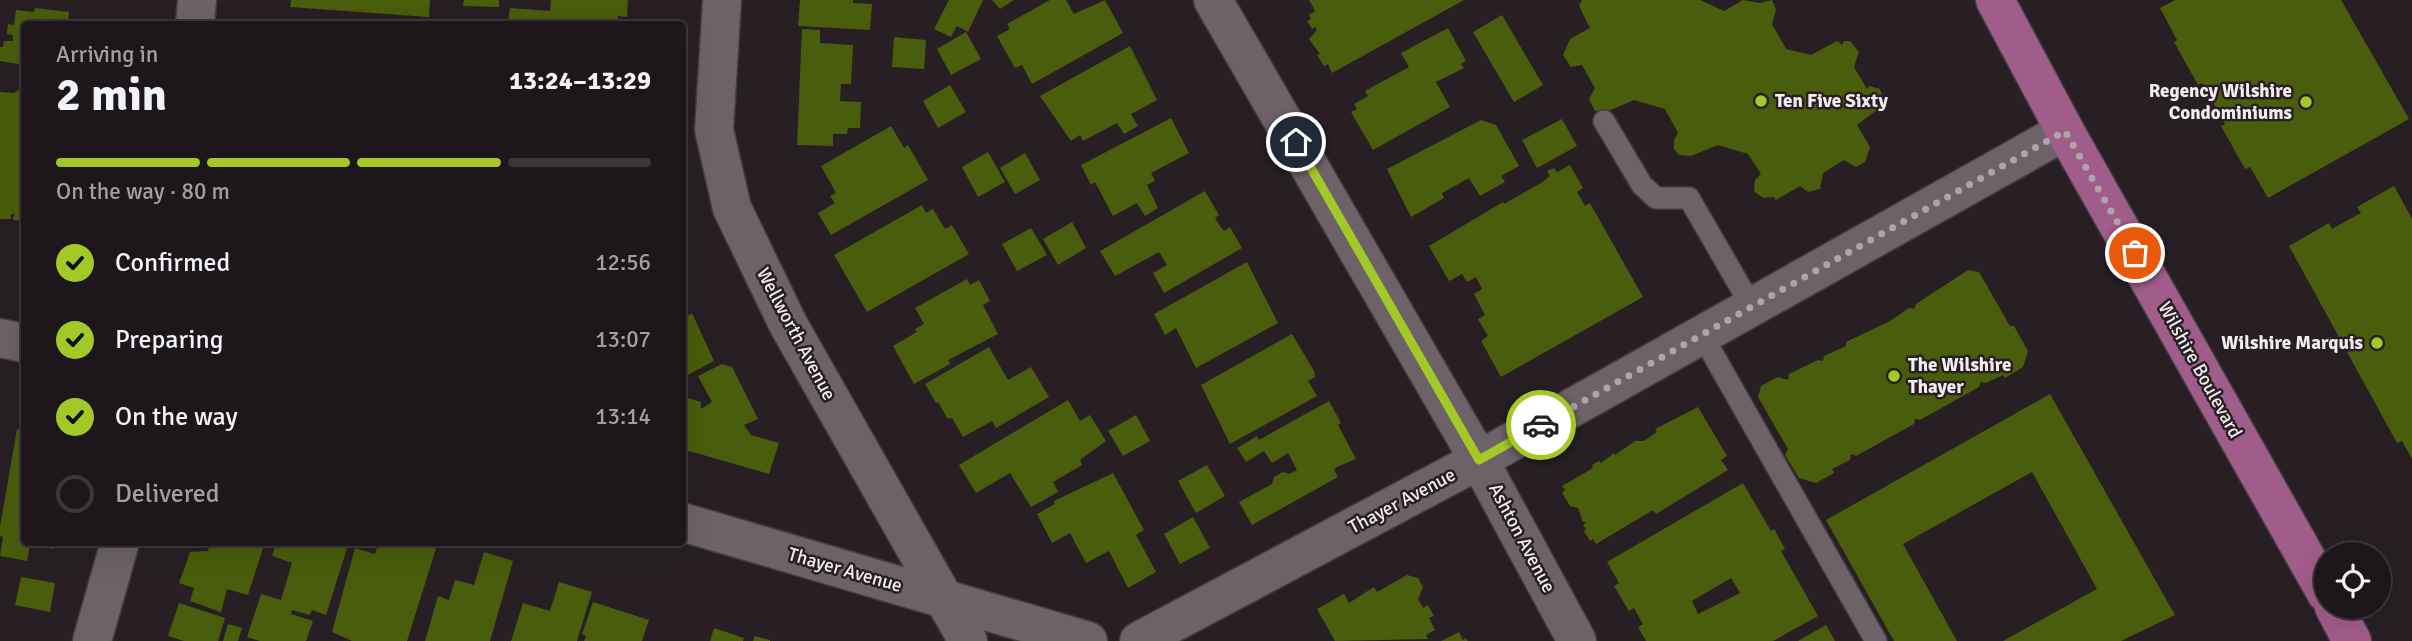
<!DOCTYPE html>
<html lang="en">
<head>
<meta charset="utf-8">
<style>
	:root { --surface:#1d171b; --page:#2a2428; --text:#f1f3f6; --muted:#a09fa3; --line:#3b363a; --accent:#a2c928 }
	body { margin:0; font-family:Signika,sans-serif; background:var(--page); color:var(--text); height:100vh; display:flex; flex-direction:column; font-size:26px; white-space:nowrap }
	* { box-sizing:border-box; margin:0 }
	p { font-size:23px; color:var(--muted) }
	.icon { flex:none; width:38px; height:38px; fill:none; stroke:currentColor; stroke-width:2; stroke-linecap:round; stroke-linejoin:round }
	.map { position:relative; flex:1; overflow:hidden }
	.sheet { position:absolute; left:21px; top:21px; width:665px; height:525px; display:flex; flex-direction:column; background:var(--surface); border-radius:7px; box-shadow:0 7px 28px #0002,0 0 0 2px var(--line) }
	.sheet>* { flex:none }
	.buttons { position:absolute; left:2314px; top:542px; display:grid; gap:14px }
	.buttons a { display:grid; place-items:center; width:77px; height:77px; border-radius:50%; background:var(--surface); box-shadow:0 7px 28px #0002,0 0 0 2px var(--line); font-size:35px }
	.pin { position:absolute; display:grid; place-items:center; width:60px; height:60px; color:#fff; margin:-30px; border:4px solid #fff; border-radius:50%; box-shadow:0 2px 7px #0007 }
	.courier { position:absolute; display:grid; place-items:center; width:70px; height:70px; margin:-35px; border:5px solid #a2c928; border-radius:50%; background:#fff; color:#222; box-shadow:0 2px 9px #0007 }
	.summary em { font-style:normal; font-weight:700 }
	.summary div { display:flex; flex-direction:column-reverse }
	.summary { display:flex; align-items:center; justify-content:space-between; height:119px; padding:0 35px }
	h1 { font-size:46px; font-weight:700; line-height:52px }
	.bar { display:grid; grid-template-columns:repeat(4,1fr); gap:10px 7px; align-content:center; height:84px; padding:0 35px }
	.bar i { height:9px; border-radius:5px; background:var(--line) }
	.bar .selected { background:var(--accent) }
	.bar p { grid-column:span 4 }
	ol { padding:0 35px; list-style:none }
	li { display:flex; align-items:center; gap:21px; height:77px }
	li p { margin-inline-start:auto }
	li .icon { padding:7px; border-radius:50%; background:var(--accent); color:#111; stroke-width:4 }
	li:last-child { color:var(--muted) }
	li i { width:38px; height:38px; border:4px solid var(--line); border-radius:50% }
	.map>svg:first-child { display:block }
</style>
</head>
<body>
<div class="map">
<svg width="2412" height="641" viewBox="0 0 2412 641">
	<rect width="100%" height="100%" fill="#271f24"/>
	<path fill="#4a5d0c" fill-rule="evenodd" d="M291,0H430L429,17L290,7Z
		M464,0H499V7L463,6Z
		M551,0H628L627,17L618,16V22L623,24H508L510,8L550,11Z
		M800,0H853V3L872,4L870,30L798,26Z
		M949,0H983L968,32L957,26L951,37L934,29Z
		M992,0H1014L1000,9Z
		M1050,0H1066L1074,14L1105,0L1123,33L1032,84L1022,65L1015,68L997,36L1010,29L1007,24Z
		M1309,0H1464L1332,73L1328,64L1324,66L1317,55L1320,54L1309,39L1317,30L1315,27L1312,29L1307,21L1311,19L1309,15L1315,11Z
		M1582,0H1700L1724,11L1743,0L1760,3L1772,0L1776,10L1772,24L1786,49L1811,55L1837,41L1842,45L1844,41H1850L1859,52L1854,67L1867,89L1869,86L1880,89L1883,98L1878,109L1857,125L1870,147L1865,162L1856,167L1844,160L1823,173L1820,189L1808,192L1800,186L1776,200L1774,197L1763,198L1754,191L1755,180L1761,174L1748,154L1718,145L1691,156L1679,155L1674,149V140L1678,133L1665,109L1634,100L1608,111H1595L1589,99L1595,88L1582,65L1571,67L1563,55L1570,39L1590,28L1579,6Z
		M2175,0H2341L2409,119L2268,198L2250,167L2245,169L2221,126L2225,124L2202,83L2198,85L2174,42L2177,40L2160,8Z
		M35,8L69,12L68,24H24V65L0,61V47H3L4,41H13V35L7,34L8,24L14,25L16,10L34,12Z
		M1502,15L1543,85L1514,102L1473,32Z
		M1448,28L1466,61L1461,64L1464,68L1436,82L1450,107L1373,150L1351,112L1357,109L1354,104L1368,96L1365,91L1409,67L1401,53Z
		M802,29L820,30V43L853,45L851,84H841L840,101L861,102L860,128H848L847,134H833V146L797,145Z
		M966,32L981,59L951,75L937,49Z
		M894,37L926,40L924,69L892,67Z
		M1130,46L1157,100L1131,114L1138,126L1124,134L1117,123L1083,141L1080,135L1071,141L1040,96Z
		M950,85L966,112L938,128L923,101Z
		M22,88L24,93V221L13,220L14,214H11V219H0V92L14,93Z
		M1171,118L1189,153L1151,173L1155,181L1147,185L1158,208L1145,216L1137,203L1113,216L1095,182L1091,185L1081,165Z
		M1562,119L1577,146L1537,168L1522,140Z
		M1481,120L1496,125L1519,166L1501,176L1505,182L1480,196L1469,178L1442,193L1444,198L1411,217L1387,169Z
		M891,126L904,148L908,145L928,180L831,235L818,213L835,203L830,196L836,193L821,166Z
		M988,152L1005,182L978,197L962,167Z
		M1025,153L1040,180L1015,194L1000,168Z
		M1570,165L1583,188L1577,192L1585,206L1590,203L1643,297L1501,377L1481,341L1488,336L1478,319L1485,315L1474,294L1482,289L1476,277L1467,282L1462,274L1449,281L1429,246L1503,202L1504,204L1541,183L1550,176L1547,171L1554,168L1557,172Z
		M2394,186L2412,219V459L2402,441L2397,443L2289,246L2329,223L2332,229L2361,213L2357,207Z
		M1205,191L1219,215L1215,218L1220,226L1224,231L1230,227L1242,248L1164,293L1153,273L1167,265L1159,252L1115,276L1100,251Z
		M922,205L926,213L933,209L945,229L952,225L969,254L867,312L834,255Z
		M1072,222L1086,248L1058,265L1043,239Z
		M1031,228L1047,255L1017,271L1002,244Z
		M1247,262L1278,323L1196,368L1176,328L1165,335L1154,314Z
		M1968,270L1979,272L2010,326H2014L2028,351L2023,367L2005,378L2003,375L1986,383L1981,382L1979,387L1920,420L1915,419L1914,424L1856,456L1851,454L1850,460L1832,469L1834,473L1816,483L1799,478L1785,455L1788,449L1758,397L1761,386L1778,377L1788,380L1789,374L1818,360L1823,361L1824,356L1846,346V342L1890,321L1909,308L1914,309L1916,304Z
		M967,279L970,285L979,280L990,301L983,305L998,334L948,360L950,364L914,384L893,346L917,332L915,329L924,324L915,308Z
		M682,310L686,317L692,313L714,361L682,378Z
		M1292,334L1314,371L1315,377L1308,381L1317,396L1230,444L1201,385Z
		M989,347L1008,380L1031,367L1049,397L996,428L992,421L963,437L952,418L948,419L938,402L936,403L925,384Z
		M722,364L732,367L758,419L744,425L751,435L779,443L769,474L682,449V396L701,402V409L712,402L698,376Z
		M2050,394L2175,615L2121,641H2003L2097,589L2032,472L1903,544L1957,641H1894L1826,520Z
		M1068,400L1080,421L1090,415L1106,441L1080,460L1082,465L1053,482L1058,492L1031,507L1010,473L976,493L959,465Z
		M1329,401L1341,423L1338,425L1356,459L1337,467L1334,470L1338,477L1252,525L1239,502L1272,484L1274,477L1283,472L1289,474L1297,470L1288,453L1272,463L1264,451L1246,462L1237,448L1257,436L1259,440Z
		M1698,407L1727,456L1721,460L1728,470L1656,514L1653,510L1596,544L1593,539L1590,541L1584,531L1586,529L1583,525L1587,522H1583L1578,508L1570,506L1562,493L1565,490L1562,486L1593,468L1592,465L1599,461L1601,463L1614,453L1615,455L1635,441H1644L1657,432L1655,429Z
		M1136,415L1150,441L1123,456L1108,431Z
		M17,429L24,430V542H55L54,549L30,545L27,561L0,556L3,537L0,536V527Z
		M1207,465L1225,496L1196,513L1178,481Z
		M1113,473L1144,530L1136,535L1156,572L1128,588L1109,551L1086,563L1070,533L1052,543L1037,514L1055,504L1054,501Z
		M1743,483L1771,531L1774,529L1785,549L1781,551L1818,616L1773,641H1646L1638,627L1643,624L1634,608L1629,611L1614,586L1619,583L1607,562ZM1731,578L1740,593L1698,614L1692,601Z
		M1193,517L1210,548L1180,564L1164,534Z
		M210,542H265L248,595L227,589L221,612L190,601L194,588L179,583L190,552L208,551Z
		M276,542H349L326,615L312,610L310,615L292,610L291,614L313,621L306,641H260L247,637L261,594L281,600L292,563L272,556Z
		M379,542H438L407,641H352L332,632L355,548L375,554Z
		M484,552L513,561L490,641H425L438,596L449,600L455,580L474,585Z
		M1407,575L1418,578L1423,587L1418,599L1423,608L1428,605L1434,616L1429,618L1435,630L1426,635L1428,639L1335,641L1317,609L1344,594L1349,603L1374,587L1377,592Z
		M21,577L55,583L50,612L15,605Z
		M559,582L592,592L577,641H511L523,603L550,611Z
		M593,602L649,620L642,641H584L586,636L582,634Z
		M179,603L225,618L218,641H184L168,636Z
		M228,624L242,628L238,641H223Z
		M1826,625L1835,641H1798Z
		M714,628L744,638L743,641H710Z
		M1459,632L1463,640L1466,638L1468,641H1441Z
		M755,636L770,640V641H753Z"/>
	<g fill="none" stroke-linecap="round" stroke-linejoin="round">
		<defs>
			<path id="service" d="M1604,121L1642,185L1656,198H1689L1752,307
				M1702,335L1876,641"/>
			<path id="minor" d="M722,0L714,130L732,208L788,324L968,641
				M1213,0L1479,460L1577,641
				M195,24L197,0
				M0,338L24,343
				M682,522L1088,641
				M92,641L120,542
				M1139,641L1479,460L2065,131"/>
			<path id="primary" d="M1995,0L2065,131L2326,593
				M2334,607L2352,641"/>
		</defs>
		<use href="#service" stroke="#423b3f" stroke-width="24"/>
		<use href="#minor" stroke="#423b3f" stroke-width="41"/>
		<use href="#primary" stroke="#423b3f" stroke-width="41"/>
		<use href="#service" stroke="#6c6267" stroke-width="21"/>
		<use href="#minor" stroke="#6c6267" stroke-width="38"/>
		<use href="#primary" stroke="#a15d89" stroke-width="38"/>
	</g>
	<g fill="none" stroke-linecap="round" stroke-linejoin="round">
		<path stroke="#aca5a9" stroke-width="7" stroke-dasharray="0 12.6" d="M1541,425L2065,131L2135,253"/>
		<path stroke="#a2c928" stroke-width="9" d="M1296,142L1479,460L1541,425"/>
	</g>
	<g fill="#a2c928" stroke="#271f24" stroke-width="2.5">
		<circle cx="1761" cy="101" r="7"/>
		<circle cx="2306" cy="102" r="7"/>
		<circle cx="2377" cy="343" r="7"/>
		<circle cx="1894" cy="376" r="7"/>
	</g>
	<g text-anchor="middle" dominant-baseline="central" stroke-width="5" stroke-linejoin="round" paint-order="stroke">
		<g font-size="19" font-weight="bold" fill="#f3edf0" stroke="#271f24" text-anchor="end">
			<text x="2292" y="91">Regency Wilshire<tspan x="2292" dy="22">Condominiums</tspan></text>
			<text x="1775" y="101" text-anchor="start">Ten Five Sixty</text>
			<text x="2363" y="343">Wilshire Marquis</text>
			<text x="1908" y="365" text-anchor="start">The Wilshire<tspan x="1908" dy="22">Thayer</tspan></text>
		</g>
		<g font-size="19" fill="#f3edf0" stroke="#271f24">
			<text transform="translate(796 334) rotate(62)">Wellworth Avenue</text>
			<text transform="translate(2200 370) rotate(61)">Wilshire Boulevard</text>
			<text transform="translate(1402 501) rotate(-28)">Thayer Avenue</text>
			<text transform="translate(1522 538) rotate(62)">Ashton Avenue</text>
			<text transform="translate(845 570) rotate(16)">Thayer Avenue</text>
		</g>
	</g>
</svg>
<div class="buttons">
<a><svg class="icon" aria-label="locate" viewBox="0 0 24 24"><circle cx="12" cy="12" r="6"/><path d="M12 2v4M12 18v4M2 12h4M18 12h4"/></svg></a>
</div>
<div class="pin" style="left:2135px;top:253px;background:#ea580c"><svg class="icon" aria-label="bag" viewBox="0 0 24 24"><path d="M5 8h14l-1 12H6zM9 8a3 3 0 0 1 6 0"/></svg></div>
<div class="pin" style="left:1296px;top:142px;background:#1f2937"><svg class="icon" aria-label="home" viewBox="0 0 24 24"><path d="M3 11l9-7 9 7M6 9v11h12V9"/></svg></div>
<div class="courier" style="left:1541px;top:425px"><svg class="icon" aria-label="car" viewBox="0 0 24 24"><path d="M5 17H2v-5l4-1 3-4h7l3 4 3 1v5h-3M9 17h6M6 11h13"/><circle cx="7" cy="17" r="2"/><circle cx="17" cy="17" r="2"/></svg></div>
<section class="sheet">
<div class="summary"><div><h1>2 min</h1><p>Arriving in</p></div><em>13:24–13:29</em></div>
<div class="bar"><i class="selected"></i><i class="selected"></i><i class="selected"></i><i></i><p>On the way · 80 m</p></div>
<ol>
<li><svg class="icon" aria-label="check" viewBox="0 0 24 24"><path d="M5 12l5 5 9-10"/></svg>Confirmed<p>12:56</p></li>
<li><svg class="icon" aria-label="check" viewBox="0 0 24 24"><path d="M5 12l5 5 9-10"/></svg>Preparing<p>13:07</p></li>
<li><svg class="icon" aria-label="check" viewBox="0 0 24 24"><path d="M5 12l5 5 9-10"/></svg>On the way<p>13:14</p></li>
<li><i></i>Delivered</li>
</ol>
</section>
</div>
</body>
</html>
